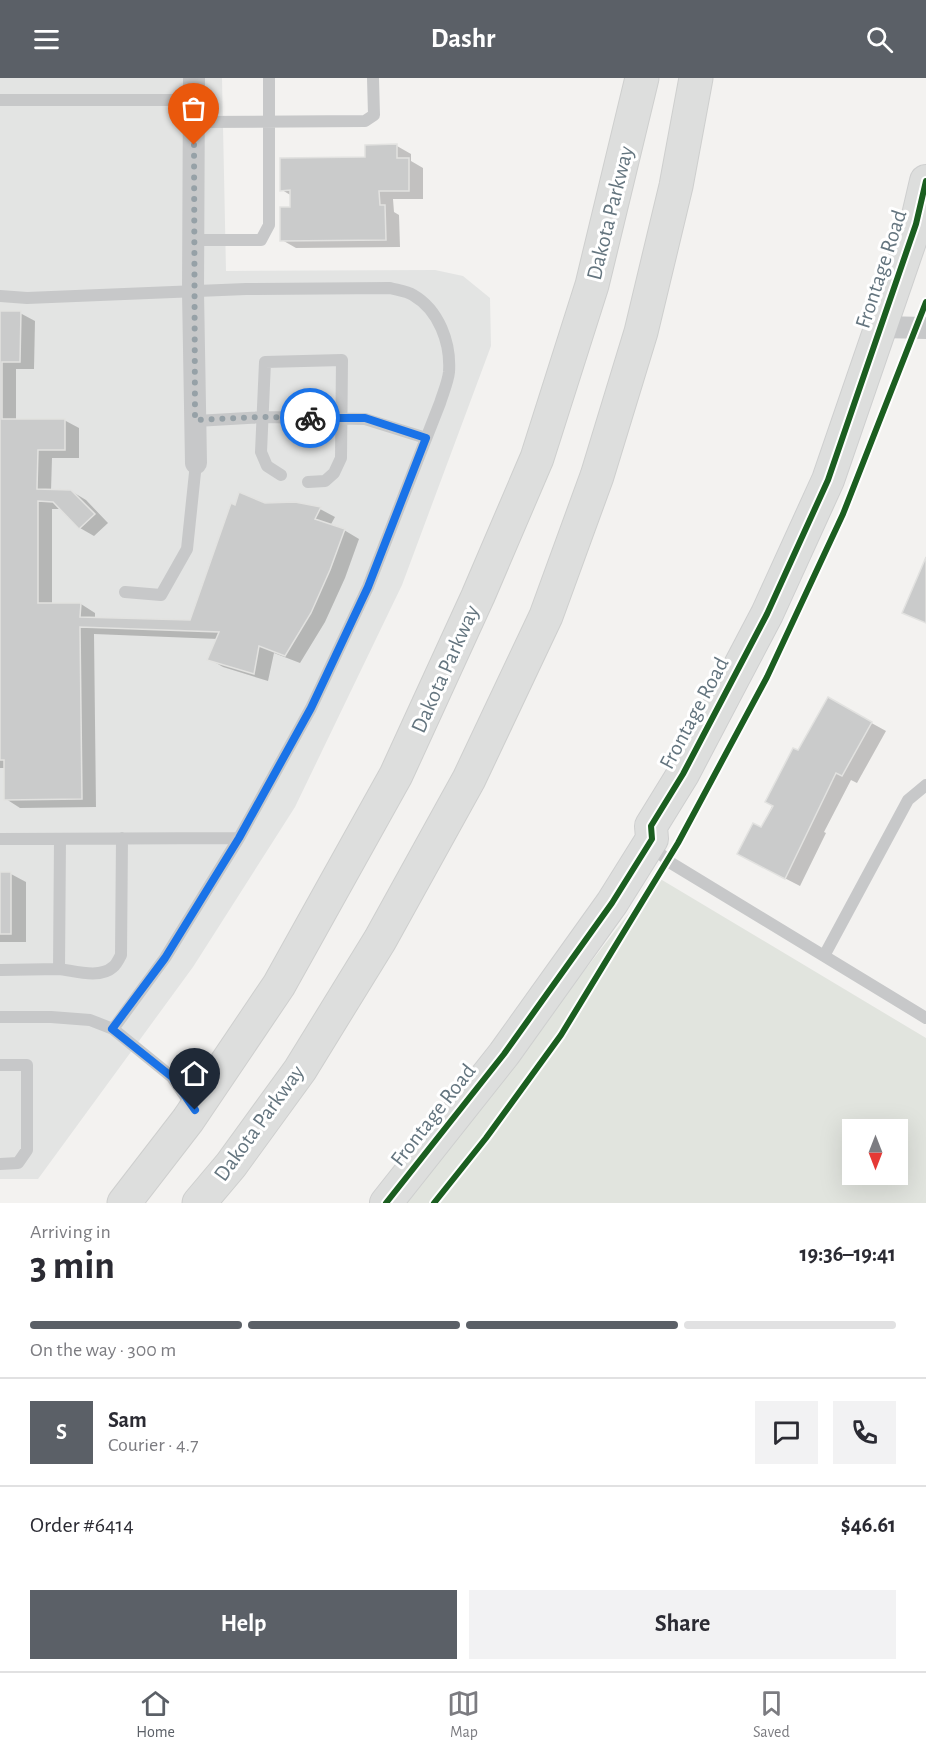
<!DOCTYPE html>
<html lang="en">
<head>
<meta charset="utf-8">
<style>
	:root { --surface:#fff; --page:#f2f2f3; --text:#2b2b33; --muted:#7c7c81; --line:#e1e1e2; --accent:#5b6067 }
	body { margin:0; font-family:"Alegreya Sans",sans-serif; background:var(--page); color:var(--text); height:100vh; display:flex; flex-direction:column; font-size:22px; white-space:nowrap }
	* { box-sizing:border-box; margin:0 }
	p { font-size:20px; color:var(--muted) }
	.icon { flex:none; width:33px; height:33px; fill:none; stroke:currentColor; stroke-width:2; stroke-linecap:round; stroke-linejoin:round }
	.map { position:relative; height:1125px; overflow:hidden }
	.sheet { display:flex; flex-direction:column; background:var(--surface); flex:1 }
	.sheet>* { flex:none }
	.needle { width:39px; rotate:180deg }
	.tools { position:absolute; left:842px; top:1041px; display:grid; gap:12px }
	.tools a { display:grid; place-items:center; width:66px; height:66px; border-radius:0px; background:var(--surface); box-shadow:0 6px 24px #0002; font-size:30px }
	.pin { position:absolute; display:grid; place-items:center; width:51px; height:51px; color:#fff; margin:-62px -26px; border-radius:50% 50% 50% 0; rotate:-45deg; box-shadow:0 0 6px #0007 }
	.pin .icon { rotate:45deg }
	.courier { position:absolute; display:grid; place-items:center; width:60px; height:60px; margin:-30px; border:4px solid #1a73e8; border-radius:50%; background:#fff; color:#222; box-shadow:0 2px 8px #0007 }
	.headline em { font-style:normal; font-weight:700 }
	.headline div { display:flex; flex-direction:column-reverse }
	.headline { display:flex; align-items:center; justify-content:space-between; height:102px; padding:0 30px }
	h1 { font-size:39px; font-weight:700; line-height:45px }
	.bar { display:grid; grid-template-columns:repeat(4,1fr); gap:9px 6px; align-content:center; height:72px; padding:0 30px }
	.bar i { height:8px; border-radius:4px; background:var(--line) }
	.bar .on { background:var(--accent) }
	.bar p { grid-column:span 4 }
	.line { display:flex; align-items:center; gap:15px; padding:0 30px; border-top:2px solid var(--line) }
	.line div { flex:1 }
	.round { display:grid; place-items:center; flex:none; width:63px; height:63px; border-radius:0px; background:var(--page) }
	.button { display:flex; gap:12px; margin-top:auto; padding:12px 30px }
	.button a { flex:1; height:69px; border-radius:0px; background:var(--accent); color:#fff; font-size:24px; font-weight:700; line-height:69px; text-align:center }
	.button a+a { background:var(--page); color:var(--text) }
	header { display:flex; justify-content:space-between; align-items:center; height:78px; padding:0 30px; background:var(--accent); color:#fff; font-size:27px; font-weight:700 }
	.dock { display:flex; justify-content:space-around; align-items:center; height:84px; border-top:2px solid var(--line); background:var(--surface); font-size:16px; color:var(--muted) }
	.dock a { display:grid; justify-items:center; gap:3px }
	.dock .on { color:var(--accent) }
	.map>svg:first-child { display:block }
</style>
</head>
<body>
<header><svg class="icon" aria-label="menu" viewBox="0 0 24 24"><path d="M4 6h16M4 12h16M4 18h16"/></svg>Dashr<svg class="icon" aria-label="search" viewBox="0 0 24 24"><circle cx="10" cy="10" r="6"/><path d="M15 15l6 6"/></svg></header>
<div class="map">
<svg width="926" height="1125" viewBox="0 0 926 1125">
	<rect width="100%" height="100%" fill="#f3f2f0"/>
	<path fill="#e3e4e3" d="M0,0H222L226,193L435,192L463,198L490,220L491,268L402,507L295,729L193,889L38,1101H0Z"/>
	<path fill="#e1e4de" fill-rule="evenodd" d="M657,799L926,960V1125H404ZM852,1052H897V1096H852Z"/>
	<path fill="#0003" d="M397,68L411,76V83L423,90V121H393L394,134L399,137L400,169L296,170L282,162L292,130V118L282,112Z
		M0,235H20L35,243L34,291H16V342H64L79,350V380H52L51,413H71L86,422L108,445L94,458L80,450L62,431H52V526H81L95,535V541L191,544L265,426L295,425L320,431L335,439L330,448L344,452L359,461L345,500L325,544L300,585L274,575L268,603L223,589L209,581L218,561L94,556L96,729L20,730L6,721V690H0Z
		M828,621L886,653L857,705L851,702L824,754L826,755L800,808L753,784L761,751L798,674Z
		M0,796H11L26,804V864H0Z"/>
	<path fill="#cacbcb" stroke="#e2e2e0" stroke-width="1.5" d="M397,66V80H409V113H379L380,127H385L386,162L280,163V129H290V112L280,113V80L365,79V67Z
		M0,233H21L20,284H2V341H65V372H38L37,411L71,412L95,436L79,451L53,424L38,423V525H81L80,539L190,542L231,425L235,427L239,414L265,425L295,424L321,429L315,441L345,451L330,492L311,535L285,578L259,568L254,596L207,582L219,554L80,549L82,721L4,722V682H0Z
		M926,479V545L902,535Z
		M828,619L872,644L842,698L836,695L785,801L737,776L753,745L761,749L773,728L765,724L793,670L798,672Z
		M0,794H11V856H0Z"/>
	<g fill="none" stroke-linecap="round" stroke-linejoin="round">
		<defs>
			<path id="secondary" d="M386,1125L504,976L612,825L652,761L651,748L683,696L767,536L828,402L916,146L926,103"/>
			<path id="highway" d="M124,1125L188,1042L279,907L396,697L478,518L537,380L592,207L642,0
				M199,1125L231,1087L300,992L380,862L469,701L546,538L597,398L641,254L676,108L696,0"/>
		</defs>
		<use href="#secondary" stroke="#cecfcf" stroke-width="34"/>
		<use href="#highway" stroke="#cecfce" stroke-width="35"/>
		<path stroke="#c7c8c9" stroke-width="12" d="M0,22H194
			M194,44L365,43L374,37L373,0
			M194,162H261L269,147V0
			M0,218L27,220L246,211L390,210C397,212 407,213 413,217C439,232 451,265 449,294C448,304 443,315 440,325L368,509L311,630L239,760L165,880L113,951
			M196,343L263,339L365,341L426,360
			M281,397L267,388L261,374L265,284L342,282L341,380L334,395L325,403L308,404
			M125,514L161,517L187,471L196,385
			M0,761L239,760
			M653,765L656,772L671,785L926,940
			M824,878L908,722L926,707
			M59,891C75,893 100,901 113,889C116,887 119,881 121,877L122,760
			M0,892L59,891L60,761
			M0,939H51L90,942L113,951L172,999L194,1031
			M0,987H27V1072L18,1085L0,1086"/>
		<path stroke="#c7c8c9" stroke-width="22" d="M194,0L193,214L196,385
			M881,249L926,250"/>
		<use href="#secondary" stroke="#dddedd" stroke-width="32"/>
		<use href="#highway" stroke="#dddedd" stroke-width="33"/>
		<defs>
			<path id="cycleway" d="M386,1125L504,976L612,825L652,761L651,748L683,696L767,536L828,402L916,146L926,103
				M434,1125L486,1060L561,957L678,765L767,599L843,436L926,224"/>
		</defs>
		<use href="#cycleway" stroke="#fff" stroke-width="10"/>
		<use href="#cycleway" stroke="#1b5e20" stroke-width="6"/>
	</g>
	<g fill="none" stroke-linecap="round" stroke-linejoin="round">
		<path stroke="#96a1a7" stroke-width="6" stroke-dasharray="0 10.8" d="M194,67L195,342L262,339L310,340"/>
		<path stroke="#1a73e8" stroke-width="8" d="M195,1032L172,999L112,951L165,880L239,760L311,630L368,509L426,360L365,340H310"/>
	</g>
	<g text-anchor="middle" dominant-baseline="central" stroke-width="6" stroke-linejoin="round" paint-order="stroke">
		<g font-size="22" fill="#64757f" stroke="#fff">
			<text transform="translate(610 135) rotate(-76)">Dakota Parkway</text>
			<text transform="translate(881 191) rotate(-72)">Frontage Road</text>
			<text transform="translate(445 591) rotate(-66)">Dakota Parkway</text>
			<text transform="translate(694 635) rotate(-62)">Frontage Road</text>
			<text transform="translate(433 1037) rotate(-52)">Frontage Road</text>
			<text transform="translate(259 1045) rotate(-54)">Dakota Parkway</text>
		</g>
	</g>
</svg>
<div class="tools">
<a><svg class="needle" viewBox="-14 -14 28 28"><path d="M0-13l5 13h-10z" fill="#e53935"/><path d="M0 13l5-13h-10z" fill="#7c7c81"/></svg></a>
</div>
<div class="pin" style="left:194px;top:67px;background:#ea580c"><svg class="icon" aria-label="bag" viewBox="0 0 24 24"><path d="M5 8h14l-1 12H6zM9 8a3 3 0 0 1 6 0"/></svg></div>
<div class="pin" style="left:195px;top:1032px;background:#1f2937"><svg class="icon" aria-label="home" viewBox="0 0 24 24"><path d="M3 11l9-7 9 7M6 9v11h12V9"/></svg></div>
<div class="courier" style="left:310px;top:340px"><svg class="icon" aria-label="bike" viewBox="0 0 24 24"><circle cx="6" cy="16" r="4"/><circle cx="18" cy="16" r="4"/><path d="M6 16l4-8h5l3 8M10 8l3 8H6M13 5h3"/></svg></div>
</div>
<section class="sheet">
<div class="headline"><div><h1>3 min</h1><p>Arriving in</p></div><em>19:36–19:41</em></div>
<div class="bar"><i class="on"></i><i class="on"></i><i class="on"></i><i></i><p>On the way · 300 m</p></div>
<div class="line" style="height:108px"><b class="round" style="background:var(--accent);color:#fff">S</b><div><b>Sam</b><p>Courier · 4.7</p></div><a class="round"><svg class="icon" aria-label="chat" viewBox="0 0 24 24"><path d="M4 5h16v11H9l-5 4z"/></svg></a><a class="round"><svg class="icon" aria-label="phone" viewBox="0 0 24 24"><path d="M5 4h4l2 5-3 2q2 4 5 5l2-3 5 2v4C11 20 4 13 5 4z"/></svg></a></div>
<div class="line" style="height:78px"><div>Order #6414</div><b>$46.61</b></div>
<div class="button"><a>Help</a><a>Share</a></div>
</section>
<nav class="dock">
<a class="on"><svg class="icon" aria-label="home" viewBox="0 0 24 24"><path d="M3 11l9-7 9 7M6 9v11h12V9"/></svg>Home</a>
<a><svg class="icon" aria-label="map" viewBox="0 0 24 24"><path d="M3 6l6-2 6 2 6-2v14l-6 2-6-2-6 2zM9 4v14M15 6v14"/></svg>Map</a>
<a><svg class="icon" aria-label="saved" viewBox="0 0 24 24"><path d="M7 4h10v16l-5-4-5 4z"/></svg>Saved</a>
</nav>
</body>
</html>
